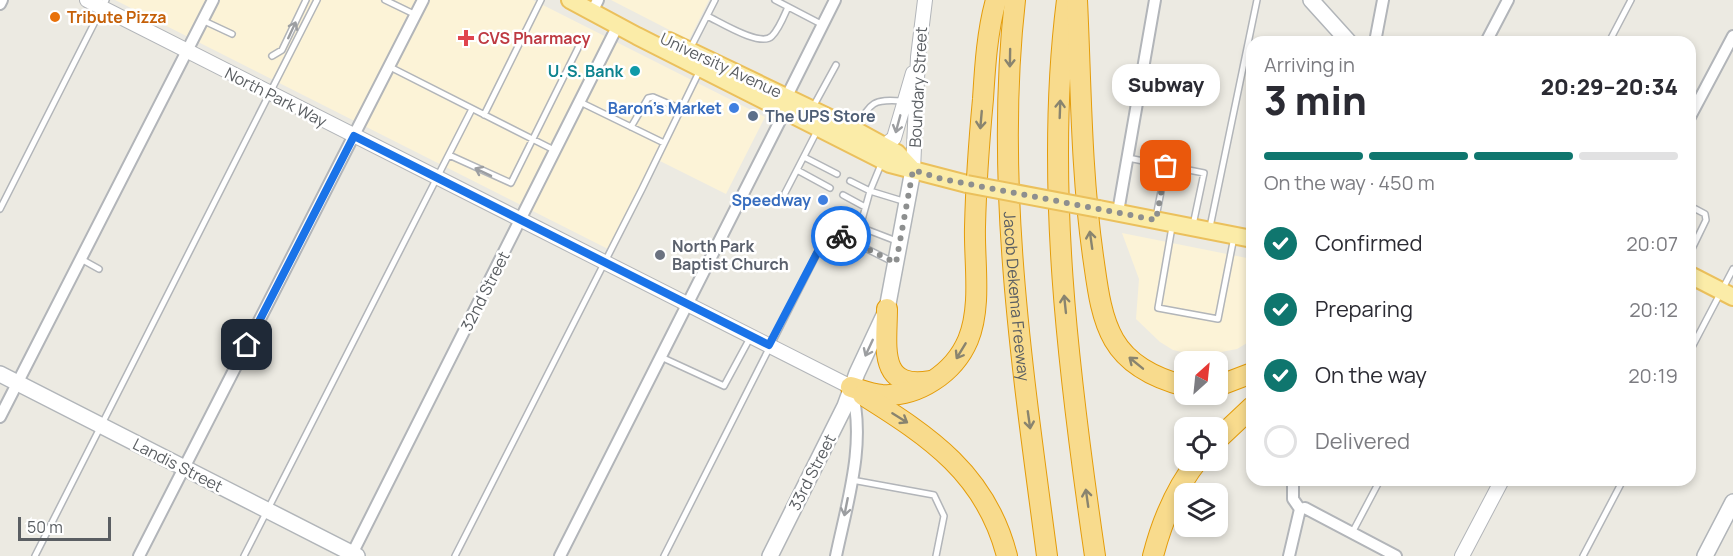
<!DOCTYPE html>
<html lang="en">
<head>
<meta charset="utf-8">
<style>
	:root { --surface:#fff; --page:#f2f2f3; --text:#2b2b33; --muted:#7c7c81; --line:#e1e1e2; --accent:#0f766e }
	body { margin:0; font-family:Manrope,sans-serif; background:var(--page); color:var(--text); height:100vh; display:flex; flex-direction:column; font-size:22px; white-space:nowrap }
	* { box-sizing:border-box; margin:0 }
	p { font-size:20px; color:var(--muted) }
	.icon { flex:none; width:33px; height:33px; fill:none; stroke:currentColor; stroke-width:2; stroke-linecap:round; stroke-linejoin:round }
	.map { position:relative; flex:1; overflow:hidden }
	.side { position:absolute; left:1246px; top:36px; width:450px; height:450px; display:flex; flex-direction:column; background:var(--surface); border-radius:18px; box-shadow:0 3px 9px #0003 }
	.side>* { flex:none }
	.needle { width:39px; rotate:27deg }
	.buttons { position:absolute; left:1174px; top:351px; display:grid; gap:12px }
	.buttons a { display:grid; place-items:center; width:54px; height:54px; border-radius:12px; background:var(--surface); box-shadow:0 3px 9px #0003; font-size:30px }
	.scale { position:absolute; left:18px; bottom:15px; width:93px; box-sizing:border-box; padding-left:6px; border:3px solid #5a5e62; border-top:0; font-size:16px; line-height:21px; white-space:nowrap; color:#5a5e62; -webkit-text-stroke:4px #fff; paint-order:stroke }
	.pin { position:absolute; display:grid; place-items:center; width:51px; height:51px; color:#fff; margin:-26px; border-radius:12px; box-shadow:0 3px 9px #0006 }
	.courier { position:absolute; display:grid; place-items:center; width:60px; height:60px; margin:-30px; border:4px solid #1a73e8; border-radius:50%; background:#fff; color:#222; box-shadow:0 2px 8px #0007 }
	.bubble { position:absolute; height:42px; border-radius:18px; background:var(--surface); box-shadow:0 3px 9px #0003; font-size:20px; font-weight:800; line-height:42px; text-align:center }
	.overview em { font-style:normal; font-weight:800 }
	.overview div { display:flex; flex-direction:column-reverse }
	.overview { display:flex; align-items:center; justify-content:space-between; height:102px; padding:0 18px }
	h1 { font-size:39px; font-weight:800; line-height:45px }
	.bar { display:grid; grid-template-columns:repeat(4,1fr); gap:9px 6px; align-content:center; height:72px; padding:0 18px }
	.bar i { height:8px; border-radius:4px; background:var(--line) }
	.bar .selected { background:var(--accent) }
	.bar p { grid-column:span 4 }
	ol { padding:0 18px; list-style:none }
	li { display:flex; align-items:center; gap:18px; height:66px }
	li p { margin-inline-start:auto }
	li .icon { padding:6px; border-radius:50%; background:var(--accent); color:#fff; stroke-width:4 }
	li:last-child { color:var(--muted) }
	li i { width:33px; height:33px; border:3px solid var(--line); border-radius:50% }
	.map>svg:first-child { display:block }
</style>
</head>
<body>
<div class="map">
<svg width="1733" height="556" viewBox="0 0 1733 556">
	<rect width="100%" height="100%" fill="#eceae2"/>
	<path fill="#fcf3d7" d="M115,0H533L765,117L726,194L654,158L608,249Z
		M611,0H709L689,40Z
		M1122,233L1252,259V340L1237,349L1200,356L1173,350L1160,342L1136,319L1139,279Z"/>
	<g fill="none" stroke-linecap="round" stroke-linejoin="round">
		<defs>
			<path id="service" d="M385,0L416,15
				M775,0L823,25
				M707,16C720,22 761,48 772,36C779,29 784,16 788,7
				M202,20L232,34
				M1609,42L1631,0
				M690,49L715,0
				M272,56L282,50L306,0
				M390,67L554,150
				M580,102L664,143
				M813,107L836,65
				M484,115L541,0
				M631,127L648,98L653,97L681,109
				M857,127C871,102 873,99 902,101
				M449,155L511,183L583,38
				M804,157L837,174
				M1128,158L1204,173L1193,225
				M797,170L830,188
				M850,181L870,191L882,162
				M785,193L818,129
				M843,195L865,207
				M1690,206L1705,214L1706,220L1690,253
				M0,209L106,0
				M1156,217L1166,166
				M1172,227L1158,308L1218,319L1234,237
				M1210,227L1257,0
				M899,242L860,227L870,191L906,202
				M81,259L99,269
				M1690,351L1733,269
				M661,357L724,386L750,338
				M852,480L934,495L944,516L936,556
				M1352,533L1380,480
				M35,556L317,0
				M244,556L472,109
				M455,556L642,189L700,70
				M664,556L829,230L893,262
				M1583,556L1623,480"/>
			<path id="minor" d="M0,4L2,0
				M592,12L598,0
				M1375,42L1383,0
				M1486,42L1508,0
				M787,96L835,0
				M1690,117L1733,36
				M1118,212L1155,0
				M0,417L213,0
				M1300,509L1305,508L1396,556
				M352,554L618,25
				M139,556L423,0
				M560,556L785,111
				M836,556C847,503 867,441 851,387
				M1289,556L1300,509L1293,499V480"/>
			<path id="tertiary" d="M87,0L851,387
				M884,146L894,138L913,73
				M913,170L918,57L925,0
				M1462,556L1502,480"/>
			<path id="secondary" d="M1311,0L1349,42
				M0,374L357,556
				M770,556L845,406L857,373L887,309L913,170
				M1705,556L1733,502"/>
			<path id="primary" d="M570,0L637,36L890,164L967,184
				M669,41L855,130L897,153L913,170
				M1099,209L1252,239
				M1690,275L1733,297"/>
			<g id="motorway">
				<path id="s1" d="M1015,0C994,185 1023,373 1047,556"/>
				<path d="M1067,0C1044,181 1069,377 1095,556"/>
				<path d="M1077,0C1081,85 1081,171 1093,256C1097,283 1100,316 1114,340C1129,366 1158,379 1185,386"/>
				<path d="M887,309C887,345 877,390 930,381"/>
				<path d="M1218,386L1252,373"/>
				<path d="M851,387C861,390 872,394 882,395C918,397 954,373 968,340C982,306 974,262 975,227C976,184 979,142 983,99C985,67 987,32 996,0"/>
				<path d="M863,395C930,437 986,474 1007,556"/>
				<path d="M1218,439L1252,407"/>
				<path d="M1153,556C1162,521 1175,489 1198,460"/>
			</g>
		</defs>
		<use href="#service" stroke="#b2b5b9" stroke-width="8"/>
		<use href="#minor" stroke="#b2b5b9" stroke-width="14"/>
		<use href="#tertiary" stroke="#b2b5b9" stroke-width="16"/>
		<use href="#secondary" stroke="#b1b5b9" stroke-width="18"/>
		<use href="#primary" stroke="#ebc05c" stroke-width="20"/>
		<use href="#motorway" stroke="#e49c0a" stroke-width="22"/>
		<use href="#service" stroke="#fff" stroke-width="5"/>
		<use href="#minor" stroke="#fff" stroke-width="10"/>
		<use href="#tertiary" stroke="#fff" stroke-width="14"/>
		<use href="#secondary" stroke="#fff" stroke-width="15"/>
		<use href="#primary" stroke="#fbeca8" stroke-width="16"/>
		<use href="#motorway" stroke="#f8db8d" stroke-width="20"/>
		<defs>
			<path id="primary-bridge" d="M967,184L1099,209"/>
		</defs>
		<use href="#primary-bridge" stroke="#ebc05c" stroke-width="20" stroke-linecap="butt"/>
		<use href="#primary-bridge" stroke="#fbeca8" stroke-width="16"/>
	</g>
	<defs><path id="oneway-shaft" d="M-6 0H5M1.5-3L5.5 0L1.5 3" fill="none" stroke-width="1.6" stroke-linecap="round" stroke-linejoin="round" transform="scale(1.5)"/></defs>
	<g stroke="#9c9ea1">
		<use href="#oneway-shaft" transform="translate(292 30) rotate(-65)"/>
		<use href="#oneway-shaft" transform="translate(898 124) rotate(105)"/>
		<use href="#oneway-shaft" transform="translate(483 172) rotate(-154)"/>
		<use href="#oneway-shaft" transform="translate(869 348) rotate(115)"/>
		<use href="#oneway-shaft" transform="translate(846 507) rotate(101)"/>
	</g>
	<g stroke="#89846f">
		<use href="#oneway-shaft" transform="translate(1010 58) rotate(91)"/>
		<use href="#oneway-shaft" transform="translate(1060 109) rotate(-88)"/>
		<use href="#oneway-shaft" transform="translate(981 120) rotate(95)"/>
		<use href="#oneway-shaft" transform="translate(1091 240) rotate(-98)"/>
		<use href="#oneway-shaft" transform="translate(1065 304) rotate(-96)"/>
		<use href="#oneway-shaft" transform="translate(961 351) rotate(121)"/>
		<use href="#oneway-shaft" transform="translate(1136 363) rotate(-141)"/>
		<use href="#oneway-shaft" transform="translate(900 418) rotate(32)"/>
		<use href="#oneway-shaft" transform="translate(1029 420) rotate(82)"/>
		<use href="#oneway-shaft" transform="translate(1087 498) rotate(-98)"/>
	</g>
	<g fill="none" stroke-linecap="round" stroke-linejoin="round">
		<path stroke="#8d8f8f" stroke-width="6" stroke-dasharray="0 10.8" d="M841,236L896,263L913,170L942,179L1156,220L1166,166"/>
		<path stroke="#1a73e8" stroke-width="8" d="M247,345L354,136L769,345L829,230L841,236"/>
	</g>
	<circle fill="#e8710a" stroke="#fff" stroke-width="2" cx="55" cy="17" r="6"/>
	<path fill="#e0444e" stroke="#fff" stroke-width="2" d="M463 29h6v6h6v6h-6v6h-6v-6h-6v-6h6z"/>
	<circle fill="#0f9aa8" stroke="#fff" stroke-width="2" cx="635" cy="71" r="6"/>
	<g fill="#3f7fe0" stroke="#fff" stroke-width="2">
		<circle cx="734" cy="108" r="6"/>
		<circle cx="823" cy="200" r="6"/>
	</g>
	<circle fill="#5c6f8a" stroke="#fff" stroke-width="2" cx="753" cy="116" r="6"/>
	<circle fill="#6b7280" stroke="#fff" stroke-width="2" cx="660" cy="255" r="6"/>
	<g text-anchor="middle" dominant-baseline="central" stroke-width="5" stroke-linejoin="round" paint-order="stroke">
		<g font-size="16" font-weight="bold" fill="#c56008" stroke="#fff" text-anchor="start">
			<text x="67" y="17">Tribute Pizza</text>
		</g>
		<g font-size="16" font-weight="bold" fill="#be3a42" stroke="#fff" text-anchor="start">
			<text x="478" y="38">CVS Pharmacy</text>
		</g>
		<g font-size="16" fill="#5a5e62" stroke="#fff">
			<text transform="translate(721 65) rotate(25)">University Avenue</text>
			<text transform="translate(918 87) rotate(-87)">Boundary Street</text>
			<text transform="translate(276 97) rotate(27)">North Park Way</text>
			<text transform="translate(485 291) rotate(-63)">32nd Street</text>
			<text stroke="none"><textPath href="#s1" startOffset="297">Jacob Dekema Freeway</textPath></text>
			<text transform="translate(178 465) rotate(27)">Landis Street</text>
			<text transform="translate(812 472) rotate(-63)">33rd Street</text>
		</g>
		<g font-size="16" font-weight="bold" fill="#0d838f" stroke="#fff" text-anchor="end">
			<text x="623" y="71">U. S. Bank</text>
		</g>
		<g font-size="16" font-weight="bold" fill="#366cbe" stroke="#fff" text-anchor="end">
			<text x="722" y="108">Baron’s Market</text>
			<text x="811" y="200">Speedway</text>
		</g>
		<g font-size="16" font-weight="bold" fill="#4e5e75" stroke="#fff" text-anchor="start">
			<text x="765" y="116">The UPS Store</text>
		</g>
		<g font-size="16" font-weight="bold" fill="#5b616d" stroke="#fff" text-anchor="start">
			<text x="672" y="246">North Park<tspan x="672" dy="18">Baptist Church</tspan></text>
		</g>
	</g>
</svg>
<div class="buttons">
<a><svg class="needle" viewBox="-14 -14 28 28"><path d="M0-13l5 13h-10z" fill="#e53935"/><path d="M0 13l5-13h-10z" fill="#7c7c81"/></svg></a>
<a><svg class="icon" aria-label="locate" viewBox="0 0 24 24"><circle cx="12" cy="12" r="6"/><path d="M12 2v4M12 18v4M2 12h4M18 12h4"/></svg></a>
<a><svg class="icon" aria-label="layers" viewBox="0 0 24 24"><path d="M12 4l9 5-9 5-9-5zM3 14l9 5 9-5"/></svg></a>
</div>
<div class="scale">50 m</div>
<div class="pin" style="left:1166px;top:166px;background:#ea580c"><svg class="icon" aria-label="bag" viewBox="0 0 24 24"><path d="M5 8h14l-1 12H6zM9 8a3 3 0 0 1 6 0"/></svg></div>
<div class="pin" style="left:247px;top:345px;background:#1f2937"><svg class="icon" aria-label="home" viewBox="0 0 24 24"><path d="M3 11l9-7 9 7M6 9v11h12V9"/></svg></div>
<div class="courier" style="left:841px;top:236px"><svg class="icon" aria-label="bike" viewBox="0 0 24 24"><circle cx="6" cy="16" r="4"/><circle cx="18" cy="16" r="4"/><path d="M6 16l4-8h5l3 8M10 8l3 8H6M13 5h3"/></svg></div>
<div class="bubble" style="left:1112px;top:64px;width:108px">Subway</div>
<section class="side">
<div class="overview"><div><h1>3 min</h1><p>Arriving in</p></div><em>20:29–20:34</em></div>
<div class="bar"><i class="selected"></i><i class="selected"></i><i class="selected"></i><i></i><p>On the way · 450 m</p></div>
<ol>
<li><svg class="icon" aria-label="check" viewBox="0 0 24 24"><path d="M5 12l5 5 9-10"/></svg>Confirmed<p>20:07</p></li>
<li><svg class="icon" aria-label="check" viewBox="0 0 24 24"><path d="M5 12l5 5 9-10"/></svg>Preparing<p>20:12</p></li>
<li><svg class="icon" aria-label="check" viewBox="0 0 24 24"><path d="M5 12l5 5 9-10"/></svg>On the way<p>20:19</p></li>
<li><i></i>Delivered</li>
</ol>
</section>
</div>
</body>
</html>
